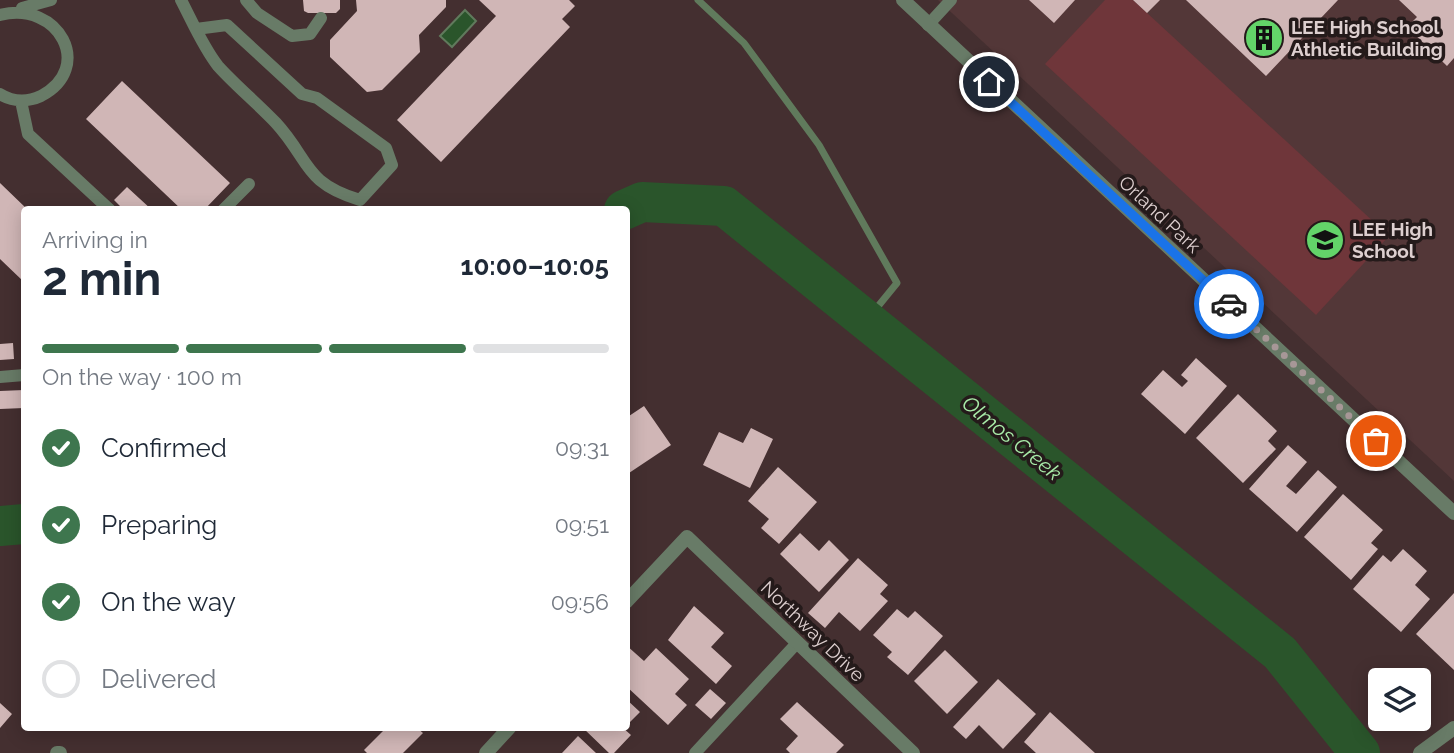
<!DOCTYPE html>
<html lang="en">
<head>
<meta charset="utf-8">
<style>
	:root { --surface:#fff; --page:#f6f6f7; --text:#1f2937; --muted:#747a83; --line:#e0e1e3; --accent:#3e764e }
	body { margin:0; font-family:Raleway,sans-serif; background:var(--page); color:var(--text); height:100vh; display:flex; flex-direction:column; font-size:26px; white-space:nowrap }
	* { box-sizing:border-box; margin:0 }
	p { font-size:23px; color:var(--muted) }
	.icon { flex:none; width:38px; height:38px; fill:none; stroke:currentColor; stroke-width:2; stroke-linecap:round; stroke-linejoin:round }
	.map { position:relative; flex:1; overflow:hidden }
	.side { position:absolute; left:21px; top:206px; width:609px; height:525px; display:flex; flex-direction:column; background:var(--surface); border-radius:7px; box-shadow:0 4px 18px #0003 }
	.side>* { flex:none }
	.tools { position:absolute; left:1368px; top:668px; display:grid; gap:14px }
	.tools a { display:grid; place-items:center; width:63px; height:63px; border-radius:7px; background:var(--surface); box-shadow:0 4px 18px #0003; font-size:35px }
	.pin { position:absolute; display:grid; place-items:center; width:60px; height:60px; color:#fff; margin:-30px; border:4px solid #fff; border-radius:50%; box-shadow:0 2px 7px #0007 }
	.courier { position:absolute; display:grid; place-items:center; width:70px; height:70px; margin:-35px; border:5px solid #1a73e8; border-radius:50%; background:#fff; color:#222; box-shadow:0 2px 9px #0007 }
	.headline em { font-style:normal; font-weight:700 }
	.headline div { display:flex; flex-direction:column-reverse }
	.headline { display:flex; align-items:center; justify-content:space-between; height:119px; padding:0 21px }
	h1 { font-size:46px; font-weight:700; line-height:52px }
	.bar { display:grid; grid-template-columns:repeat(4,1fr); gap:10px 7px; align-content:center; height:84px; padding:0 21px }
	.bar i { height:9px; border-radius:5px; background:var(--line) }
	.bar .current { background:var(--accent) }
	.bar p { grid-column:span 4 }
	ol { padding:0 21px; list-style:none }
	li { display:flex; align-items:center; gap:21px; height:77px }
	li p { margin-inline-start:auto }
	li .icon { padding:7px; border-radius:50%; background:var(--accent); color:#fff; stroke-width:4 }
	li:last-child { color:var(--muted) }
	li i { width:38px; height:38px; border:4px solid var(--line); border-radius:50% }
	.map>svg:first-child { display:block }
</style>
</head>
<body>
<div class="map">
<svg width="1454" height="753" viewBox="0 0 1454 753">
	<rect width="100%" height="100%" fill="#442f30"/>
	<path fill="#533738" d="M938,0H1454V481Z"/>
	<path fill="#6f363a" d="M1105,0H1133L1389,236L1316,315L1045,64Z"/>
	<path fill="#2a552b" stroke="#607a5c" stroke-width="2" d="M465,10L476,21L452,47L440,36Z"/>
	<g fill="none" stroke-linecap="round" stroke-linejoin="round">
		<path stroke="#607a5c" stroke-width="7" d="M698,0L744,43L819,145L897,283L866,321"/>
		<path stroke="#2a552b" stroke-width="40" d="M624,210L642,202L724,206L1280,653L1360,753
			M0,526L24,524"/>
	</g>
	<path fill="#d0b6b6" d="M303,0H340V9L336,13H308L304,11Z
		M356,0H446V7L419,35L420,52L382,90L367,92L330,57V40L357,11Z
		M479,0H569L575,6L562,19L570,27L441,162L397,120L496,16Z
		M1029,0H1075L1054,23Z
		M1133,0H1160L1147,13Z
		M1186,0H1338L1266,76Z
		M1399,0H1454V58L1447,66L1407,27L1417,17Z
		M122,81L230,183L204,210H182L86,119Z
		M0,183L28,210H24V282L0,259Z
		M127,187L152,210H124L114,200Z
		M13,343L14,359L0,360V344Z
		M1196,358L1227,386L1185,434L1141,394L1163,370L1182,387L1188,381L1181,375Z
		M24,390V408L0,409V391Z
		M1238,394L1277,431L1268,441L1276,449L1243,483L1196,438Z
		M644,406L671,445L626,475V418Z
		M751,428L773,439L750,488L703,465L719,432L743,443Z
		M1288,445L1307,462L1286,486L1296,494L1318,470L1337,487L1297,532L1249,489Z
		M778,467L817,502L779,544L761,528L769,519L748,501Z
		M1343,494L1383,530L1371,543L1378,549L1351,580L1304,537Z
		M800,533L819,551L829,540L849,560L819,592L780,554Z
		M1403,549L1427,571L1415,585L1430,599L1401,632L1353,589L1383,555L1391,562Z
		M858,558L888,585L880,594L888,601L860,631L839,612L825,628L808,613Z
		M1454,593V670L1416,634Z
		M694,606L724,633L711,647L732,666L716,684L668,640Z
		M897,609L908,618L915,611L943,636L908,675L887,657L892,652L873,635Z
		M626,645L644,661L656,648L689,679L675,694L687,705L668,725L626,686Z
		M945,650L978,682L947,714L914,681Z
		M998,679L1036,714L1003,749L979,725L966,739L953,727Z
		M710,689L726,703L711,719L695,705Z
		M626,699L640,712L626,726Z
		M797,702L844,745L836,753H790L786,749L798,736L780,719Z
		M0,703L12,714L0,728Z
		M1050,712L1095,753H1036L1024,742Z
		M386,728H417L423,733L403,753H367L364,750Z
		M583,728H623L631,735L614,753H609Z
		M578,736L596,753H562Z"/>
	<g fill="none" stroke-linecap="round" stroke-linejoin="round">
		<path stroke="#687b67" stroke-width="12" d="M181,0C192,21 203,47 218,66C236,86 257,103 276,123C310,160 303,183 360,200L392,165L386,148L317,98L302,94L227,25L196,29
			M246,0L257,13L292,36L310,34L321,18
			M22,8L51,0
			M0,15C59,0 95,68 41,96C28,102 13,102 0,94
			M928,25L951,0
			M21,101L28,134L110,210
			M223,210L249,184
			M0,377L24,375
			M695,753L797,643"/>
		<path stroke="#687b67" stroke-width="14" d="M903,0L1454,513
			M626,602L687,537L913,753
			M57,753H60
			M486,753L509,728
			M1420,753L1454,728"/>
	</g>
	<g fill="none" stroke-linecap="round" stroke-linejoin="round">
		<path stroke="#a79797" stroke-width="7" stroke-dasharray="0 12.6" d="M1229,304L1376,441"/>
		<path stroke="#1a73e8" stroke-width="9" d="M989,82L1229,304"/>
	</g>
	<defs>
		<symbol id="building-disc" viewBox="-11 -11 22 22"><circle r="9.5" fill="#63d469" stroke="#241a1a"/><path d="M-4-6H4V6H1V3H-1V6H-4ZM-2.5-4.3h1.7v1.8h-1.7ZM.8-4.3h1.7v1.8H.8ZM-2.5-1h1.7V.8h-1.7ZM.8-1h1.7V.8H.8Z" fill="#111"/></symbol>
		<symbol id="school-disc" viewBox="-11 -11 22 22"><circle r="9.5" fill="#63d469" stroke="#241a1a"/><path d="M0-5L7-2L0 1L-7-2ZM-4 1L0 2.5L4 1V4Q0 6-4 4Z" fill="#111"/></symbol>
	</defs>
	<g fill-rule="evenodd">
		<use href="#building-disc" x="1242" y="16" width="44" height="44"/>
		<use href="#school-disc" x="1303" y="218" width="44" height="44"/>
	</g>
	<g text-anchor="middle" dominant-baseline="central" stroke-width="7" stroke-linejoin="round" paint-order="stroke">
		<g font-size="19" font-weight="bold" fill="#ddcfcf" stroke="#241a1a" text-anchor="start">
			<text x="1291" y="27">LEE High School<tspan x="1291" dy="22">Athletic Building</tspan></text>
			<text x="1352" y="229">LEE High<tspan x="1352" dy="22">School</tspan></text>
		</g>
		<g font-size="19" fill="#ddcfcf" stroke="#241a1a">
			<text transform="translate(1160 214) rotate(43)">Orland Park</text>
			<text transform="translate(813 631) rotate(44)">Northway Drive</text>
		</g>
		<g font-size="21" font-style="italic" fill="#a8eba8" stroke="#241a1a">
			<text transform="translate(1012 438) rotate(39)">Olmos Creek</text>
		</g>
	</g>
</svg>
<div class="tools">
<a><svg class="icon" aria-label="layers" viewBox="0 0 24 24"><path d="M12 4l9 5-9 5-9-5zM3 14l9 5 9-5"/></svg></a>
</div>
<div class="pin" style="left:1376px;top:441px;background:#ea580c"><svg class="icon" aria-label="bag" viewBox="0 0 24 24"><path d="M5 8h14l-1 12H6zM9 8a3 3 0 0 1 6 0"/></svg></div>
<div class="pin" style="left:989px;top:82px;background:#1f2937"><svg class="icon" aria-label="home" viewBox="0 0 24 24"><path d="M3 11l9-7 9 7M6 9v11h12V9"/></svg></div>
<div class="courier" style="left:1229px;top:304px"><svg class="icon" aria-label="car" viewBox="0 0 24 24"><path d="M5 17H2v-5l4-1 3-4h7l3 4 3 1v5h-3M9 17h6M6 11h13"/><circle cx="7" cy="17" r="2"/><circle cx="17" cy="17" r="2"/></svg></div>
<section class="side">
<div class="headline"><div><h1>2 min</h1><p>Arriving in</p></div><em>10:00–10:05</em></div>
<div class="bar"><i class="current"></i><i class="current"></i><i class="current"></i><i></i><p>On the way · 100 m</p></div>
<ol>
<li><svg class="icon" aria-label="check" viewBox="0 0 24 24"><path d="M5 12l5 5 9-10"/></svg>Confirmed<p>09:31</p></li>
<li><svg class="icon" aria-label="check" viewBox="0 0 24 24"><path d="M5 12l5 5 9-10"/></svg>Preparing<p>09:51</p></li>
<li><svg class="icon" aria-label="check" viewBox="0 0 24 24"><path d="M5 12l5 5 9-10"/></svg>On the way<p>09:56</p></li>
<li><i></i>Delivered</li>
</ol>
</section>
</div>
</body>
</html>
